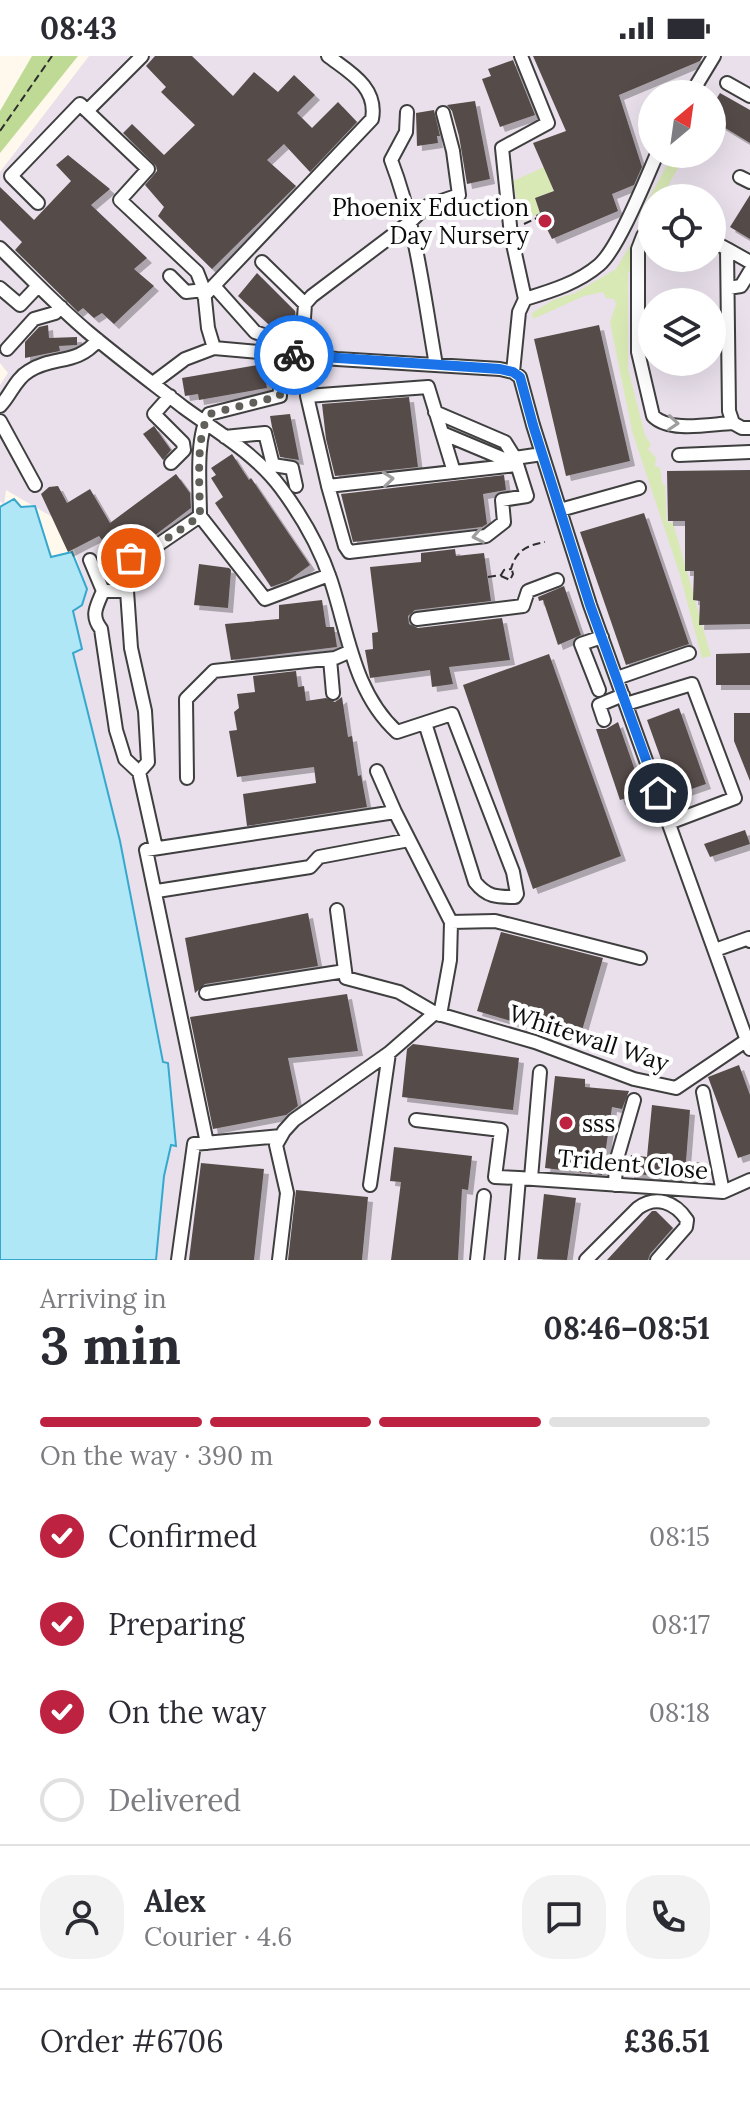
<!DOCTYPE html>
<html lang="en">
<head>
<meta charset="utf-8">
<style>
	:root { --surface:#fff; --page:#f2f2f3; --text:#2b2b33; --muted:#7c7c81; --line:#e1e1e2; --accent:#bd2341 }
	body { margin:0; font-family:Lora,serif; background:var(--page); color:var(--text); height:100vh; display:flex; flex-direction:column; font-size:30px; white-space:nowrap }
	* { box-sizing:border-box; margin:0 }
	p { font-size:26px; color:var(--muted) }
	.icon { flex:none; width:44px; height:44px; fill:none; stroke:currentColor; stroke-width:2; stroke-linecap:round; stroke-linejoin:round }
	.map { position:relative; height:1204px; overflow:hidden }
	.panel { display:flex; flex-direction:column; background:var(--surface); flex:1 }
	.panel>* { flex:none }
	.needle { width:52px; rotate:29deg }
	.controls { position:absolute; left:638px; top:24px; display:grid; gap:16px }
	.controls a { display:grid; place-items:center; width:88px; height:88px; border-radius:50%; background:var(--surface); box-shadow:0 8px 32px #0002; font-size:40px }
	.pin { position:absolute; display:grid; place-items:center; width:68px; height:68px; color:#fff; margin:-34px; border:4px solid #fff; border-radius:50%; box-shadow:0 2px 8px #0007 }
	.courier { position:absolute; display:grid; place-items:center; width:80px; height:80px; margin:-40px; border:6px solid #1a73e8; border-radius:50%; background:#fff; color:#222; box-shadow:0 2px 10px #0007 }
	.head em { font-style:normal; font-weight:800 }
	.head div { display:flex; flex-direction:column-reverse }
	.head { display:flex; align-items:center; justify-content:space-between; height:136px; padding:0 40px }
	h1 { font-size:52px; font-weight:800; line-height:60px }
	.bar { display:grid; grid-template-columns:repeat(4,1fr); gap:12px 8px; align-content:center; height:96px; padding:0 40px }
	.bar i { height:10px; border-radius:6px; background:var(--line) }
	.bar .selected { background:var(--accent) }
	.bar p { grid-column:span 4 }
	.line { display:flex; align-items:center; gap:20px; padding:0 40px; border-top:2px solid var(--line) }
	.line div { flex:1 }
	.round { display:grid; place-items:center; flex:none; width:84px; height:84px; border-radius:32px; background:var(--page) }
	ol { padding:0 40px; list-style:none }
	li { display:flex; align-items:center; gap:24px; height:88px }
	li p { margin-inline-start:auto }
	li .icon { padding:8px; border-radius:50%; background:var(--accent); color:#fff; stroke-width:4 }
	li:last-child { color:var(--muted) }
	li i { width:44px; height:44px; border:4px solid var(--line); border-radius:50% }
	.status { display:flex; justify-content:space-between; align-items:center; height:56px; padding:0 40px; background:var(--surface); direction:ltr }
	.status svg { height:22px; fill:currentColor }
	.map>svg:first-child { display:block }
</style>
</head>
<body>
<div class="status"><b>08:43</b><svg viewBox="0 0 49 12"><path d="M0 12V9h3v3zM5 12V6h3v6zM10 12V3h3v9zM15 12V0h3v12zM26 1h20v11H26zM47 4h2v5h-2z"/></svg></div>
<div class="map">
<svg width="750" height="1204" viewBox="0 0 750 1204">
	<defs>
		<filter id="shadow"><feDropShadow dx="5" dy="5" stdDeviation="0" flood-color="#0004"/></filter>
	</defs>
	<rect width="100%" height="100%" fill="#fff8ec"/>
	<path fill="#e9e0eb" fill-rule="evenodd" d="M89,0H750V1204H156L164,1120L171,1089L176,1090L164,1007L120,785L73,596L81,592L73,555L82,547L87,533L66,469L6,434L4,449L0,445V329L8,317L0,307V116ZM652,38H712V98H652ZM652,142H712V202H652ZM652,246H712V306H652Z"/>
	<path fill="#d8e9b5" d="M673,98H686L665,135L666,142H652V158L642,174L634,212L628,216V313L645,379L651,389L648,393L656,402L655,410L660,412L662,427L665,430L667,466L673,467L711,600L702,602L680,519L632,375L610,266L616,248L614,243L606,242L603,236L584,240L533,263L532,257L553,244L575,237L616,213L635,181L647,146Z
		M544,111L554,135L535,142L540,157L521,166L513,125Z"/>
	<path fill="#beda95" d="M32,0H78L0,97V55Z"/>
	<path fill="#b0e7f7" stroke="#36a8ce" stroke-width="2" d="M14,443L21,451L35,450L51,501L72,496L87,533L82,549L73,555L82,593L73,597L120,785L163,1006L168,1007L176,1090L171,1089L164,1120L156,1204H0V451Z"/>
	<path fill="#554c49" filter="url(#shadow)" d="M155,0H192L233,40L254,16L278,36L294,19L315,39L297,57L312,72L338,46L357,66L310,116L284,88L267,104L296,130L212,213L158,160L164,151L145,129L157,115L156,110L123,77L132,68L164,99L195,69L161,36L166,31L146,10Z
		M533,0H703L700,5L619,39L642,111L634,129L612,138L618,155L552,183L544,167L539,169L536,159L540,157L535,142L554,135L533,87L566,75Z
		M513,4L535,59L500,71L482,23L491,20L488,13Z
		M720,37L750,54V87L712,64V50Z
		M475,45L490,123L467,128L459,80L452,55L447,49Z
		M434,54L440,80H437L438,87L417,90L416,57Z
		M68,99L110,133L91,149L147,202L134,213L154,230L114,268L102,257L94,262L83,252L78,256L71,249L15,194L22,186L0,164V131L34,164L71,125L56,109Z
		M750,139V183L730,171Z
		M257,217L295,255V262L279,278L238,240Z
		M48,269L49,282L77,281V289L59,290L60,295L25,302V286L39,271Z
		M599,269L630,405L566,420L534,283Z
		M263,308L267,332L199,344L198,338L185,340L182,322Z
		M409,341L418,411L335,420L326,383L322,348Z
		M290,358L299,404L280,401L272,371L270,360Z
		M154,370L171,394L163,404L143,378Z
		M232,398L249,424L251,422L310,509L288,525L271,531L215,447L223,441L211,422L216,419L211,412Z
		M750,414V568L699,569L700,545L693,544L694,515H685V465H668L667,415Z
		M176,418L190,437L191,452L142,489L137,487L128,494L113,499L99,480L68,496L41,438L49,431L58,430L67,447L90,433L110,467Z
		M504,419L506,434L483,438L487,468L482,471L353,486L341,438Z
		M644,457L689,588L626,609L580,476Z
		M455,493L456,500L484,497L491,545L415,554L408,560L409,568L418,572L502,562L510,604L449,611L453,628L432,631L430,614L370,622L365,594L373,593L372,577L378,576L370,511L421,506V497Z
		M199,508L229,512L231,514L228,552L194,549Z
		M564,530L581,579L558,589L543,544L539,545L538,541Z
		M322,544L326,571H334L337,591L231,604L225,568L279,563V549Z
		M750,597V629H716V598Z
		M549,598L621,800L533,833L463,629Z
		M296,615L298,631L304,630L306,645L326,642L335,646L342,641L348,681L352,680L358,720L361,719L367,751L247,770L243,738L316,727L314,711L237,721L229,675L237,674L234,656L239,652L237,638L255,636L253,620Z
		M679,652L706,728L674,739L647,664Z
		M734,657H750V725L734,685Z
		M618,666L643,737L620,744L596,673H606Z
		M745,774L750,788L710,801L704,788Z
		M308,857L318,910L205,928L195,937L185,882Z
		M501,876L603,902L579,985L477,955Z
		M347,938L358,995L288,1002L298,1050L286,1059L213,1073L190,961Z
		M413,988L519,1002L513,1054L402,1041L407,993Z
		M739,1009L750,1039V1098L738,1102L708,1021Z
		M555,1020L585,1023V1031L629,1035L622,1053L612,1051L602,1119L545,1112Z
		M652,1049L690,1054L686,1105L702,1107L700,1125L629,1117L631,1099L647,1101Z
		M394,1091L472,1100L468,1134L462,1133L458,1204H391L401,1126L390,1125Z
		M201,1107L264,1113L254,1204H189Z
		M296,1134L368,1141L362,1204H288Z
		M544,1138L576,1142L567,1204L537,1203Z
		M652,1155H656L673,1172L650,1198L648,1204H607Z"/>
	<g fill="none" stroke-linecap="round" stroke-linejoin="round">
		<defs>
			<path id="minor" d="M142,0L87,55L148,113L120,144L197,216L204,234L208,272L214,292
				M521,0L548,67L502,92L511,179L525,243
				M727,27L750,40
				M691,38L714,0
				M407,56L406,76L391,104C416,169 424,241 436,309
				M740,121L750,126
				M38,147L11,120L80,48L87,55
				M652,172L643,180L638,193V296L653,360C670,377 710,368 733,367L742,372H750
				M712,185L727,193L729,355L733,367
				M0,192C29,220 57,250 88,276C119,302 151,326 183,351C217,376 256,398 281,432C301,459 319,490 330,522C348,575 353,636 397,676L452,658L513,816L517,838L515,841C496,841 487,841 475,826L425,667
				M727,193L750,206
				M262,206L305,248L312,240L410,166L427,150L459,139L453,95L443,57
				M170,220L186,236L204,234
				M214,230L255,276L266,280
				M0,232L20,249L38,230
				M728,232L741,230L750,215
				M204,240L372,63C378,31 349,16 328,0
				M303,276L305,248
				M7,293L34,263L55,257L61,251
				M305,300L307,340
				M513,316L519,256L525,243C551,235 578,227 599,209C618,193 646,123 657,98
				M153,327L185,303L214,292L337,303L500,313L513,316L520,321L533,369L590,549L750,993
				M170,340L154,358L183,387L184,394L171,407
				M0,350C11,339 15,323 29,315C54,299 76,310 98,284
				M435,356L505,386L515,402
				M0,365L35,429
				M442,377L504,403L515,402
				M225,381L265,377L273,409L292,412L296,430
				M679,399L750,396
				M516,409L328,430L345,490L349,496L486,480L504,466L502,444L527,440L515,402L542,398
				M328,430L307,340L428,331L454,416
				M560,454L639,432
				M200,460L265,543L329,519
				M90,504L103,535H127L131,592L145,655L148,706L139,716
				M115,508L146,497L200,460C200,431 195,382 209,358L280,340L279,306L282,297
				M103,535C97,550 90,559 101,573L116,674L125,703L139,716L156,792
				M417,563L523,550L528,535L557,524
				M330,603L333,637
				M617,622L689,597
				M599,634L581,588L602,581
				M626,648L692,628L735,742L669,767
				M604,664L599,649L623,639
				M377,715L395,756
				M187,722L186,643L214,615L335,602L351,595
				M157,835L310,811L319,801L409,784
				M337,854L346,922L399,936L435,957
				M451,866L495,865L640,902
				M715,894L749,882L750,885
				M206,937L345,915
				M416,1064L501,1074L495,1121L519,1122
				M207,1087L146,794L395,756L451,866L450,904L440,959
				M531,1122L540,1016
				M370,1129L389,997L435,957L535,986L634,1023L676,1032L750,982
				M615,1129L616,1106L634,1044
				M723,1136L750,1124
				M178,1204L194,1088L281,1080
				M279,1204L287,1137L276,1089L284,1075L294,1064L389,997
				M477,1204L484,1140
				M512,1204L519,1122L723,1136L703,1036
				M586,1204L638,1152C656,1139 675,1146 687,1164L686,1171L657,1204"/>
		</defs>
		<use href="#minor" stroke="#3f3f3f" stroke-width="16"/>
		<path stroke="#2e2e2e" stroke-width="2" stroke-dasharray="8 4" stroke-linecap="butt" d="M0,75L52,0
			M524,168L537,162
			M501,520L510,524L513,518L512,514
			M488,521L501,519L504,514L511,513C516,494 528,489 545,486"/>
		<use href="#minor" stroke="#fff" stroke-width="12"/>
	</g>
	<defs><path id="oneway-chevron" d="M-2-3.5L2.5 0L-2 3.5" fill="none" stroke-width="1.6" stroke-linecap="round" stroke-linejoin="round" transform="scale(2)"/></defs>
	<g stroke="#9e9e9e">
		<use href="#oneway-chevron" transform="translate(673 367) rotate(4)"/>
		<use href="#oneway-chevron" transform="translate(388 423) rotate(-6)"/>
		<use href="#oneway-chevron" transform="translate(478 480) rotate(169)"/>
	</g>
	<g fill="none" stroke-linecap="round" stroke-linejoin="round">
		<path stroke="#615f5a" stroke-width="8" stroke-dasharray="0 14.4" d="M131,502L146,497L200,460C200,431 195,382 209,358L280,340L279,306L282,297L294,299"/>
		<path stroke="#1a73e8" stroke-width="10" d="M294,299L500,313L513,316L520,321L533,369L590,549L658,737"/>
	</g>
	<g fill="#bd2341" stroke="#fff" stroke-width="3">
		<circle cx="545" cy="165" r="8"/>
		<circle cx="566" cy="1067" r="8"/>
	</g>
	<g text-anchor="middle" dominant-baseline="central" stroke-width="8" stroke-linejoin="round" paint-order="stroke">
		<g font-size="24" fill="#0c0c0c" stroke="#fff" text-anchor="end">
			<text x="529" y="151">Phoenix Eduction<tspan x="529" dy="28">Day Nursery</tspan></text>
			<text x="582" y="1067" text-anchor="start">sss</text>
		</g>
		<g font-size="24" fill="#0c0c0c" stroke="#fff">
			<text transform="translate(589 982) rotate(18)">Whitewall Way</text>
			<text transform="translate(633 1108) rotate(5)">Trident Close</text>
		</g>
	</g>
</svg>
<div class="controls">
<a><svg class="needle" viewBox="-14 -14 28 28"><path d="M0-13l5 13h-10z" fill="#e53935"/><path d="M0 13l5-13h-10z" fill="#7c7c81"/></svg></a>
<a><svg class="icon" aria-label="locate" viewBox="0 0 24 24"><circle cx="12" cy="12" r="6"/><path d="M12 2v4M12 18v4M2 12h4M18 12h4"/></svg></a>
<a><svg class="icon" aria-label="layers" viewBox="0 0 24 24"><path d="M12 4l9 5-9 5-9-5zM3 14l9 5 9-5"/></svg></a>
</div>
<div class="pin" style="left:131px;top:502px;background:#ea580c"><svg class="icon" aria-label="bag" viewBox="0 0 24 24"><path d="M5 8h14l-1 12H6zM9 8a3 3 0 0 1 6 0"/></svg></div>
<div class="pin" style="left:658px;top:737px;background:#1f2937"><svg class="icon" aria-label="home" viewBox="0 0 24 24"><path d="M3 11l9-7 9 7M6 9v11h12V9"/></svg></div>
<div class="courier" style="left:294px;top:299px"><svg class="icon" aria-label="bike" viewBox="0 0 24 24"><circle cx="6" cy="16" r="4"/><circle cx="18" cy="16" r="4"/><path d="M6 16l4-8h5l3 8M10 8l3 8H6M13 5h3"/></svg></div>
</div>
<section class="panel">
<div class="head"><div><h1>3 min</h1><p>Arriving in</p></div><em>08:46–08:51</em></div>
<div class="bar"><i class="selected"></i><i class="selected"></i><i class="selected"></i><i></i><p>On the way · 390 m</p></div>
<ol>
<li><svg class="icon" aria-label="check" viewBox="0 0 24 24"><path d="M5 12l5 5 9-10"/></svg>Confirmed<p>08:15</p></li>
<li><svg class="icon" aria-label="check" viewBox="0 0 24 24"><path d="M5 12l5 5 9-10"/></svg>Preparing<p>08:17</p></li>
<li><svg class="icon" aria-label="check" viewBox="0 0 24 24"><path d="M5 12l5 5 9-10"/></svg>On the way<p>08:18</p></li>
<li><i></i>Delivered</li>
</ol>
<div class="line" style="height:144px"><a class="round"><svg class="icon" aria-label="person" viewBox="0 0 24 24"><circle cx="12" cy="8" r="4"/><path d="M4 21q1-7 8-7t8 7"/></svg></a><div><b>Alex</b><p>Courier · 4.6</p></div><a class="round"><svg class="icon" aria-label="chat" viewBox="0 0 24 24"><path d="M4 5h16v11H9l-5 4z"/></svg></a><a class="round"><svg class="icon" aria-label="phone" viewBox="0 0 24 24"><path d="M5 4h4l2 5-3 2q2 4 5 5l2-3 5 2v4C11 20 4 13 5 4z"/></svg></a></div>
<div class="line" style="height:104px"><div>Order #6706</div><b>£36.51</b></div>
</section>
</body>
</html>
